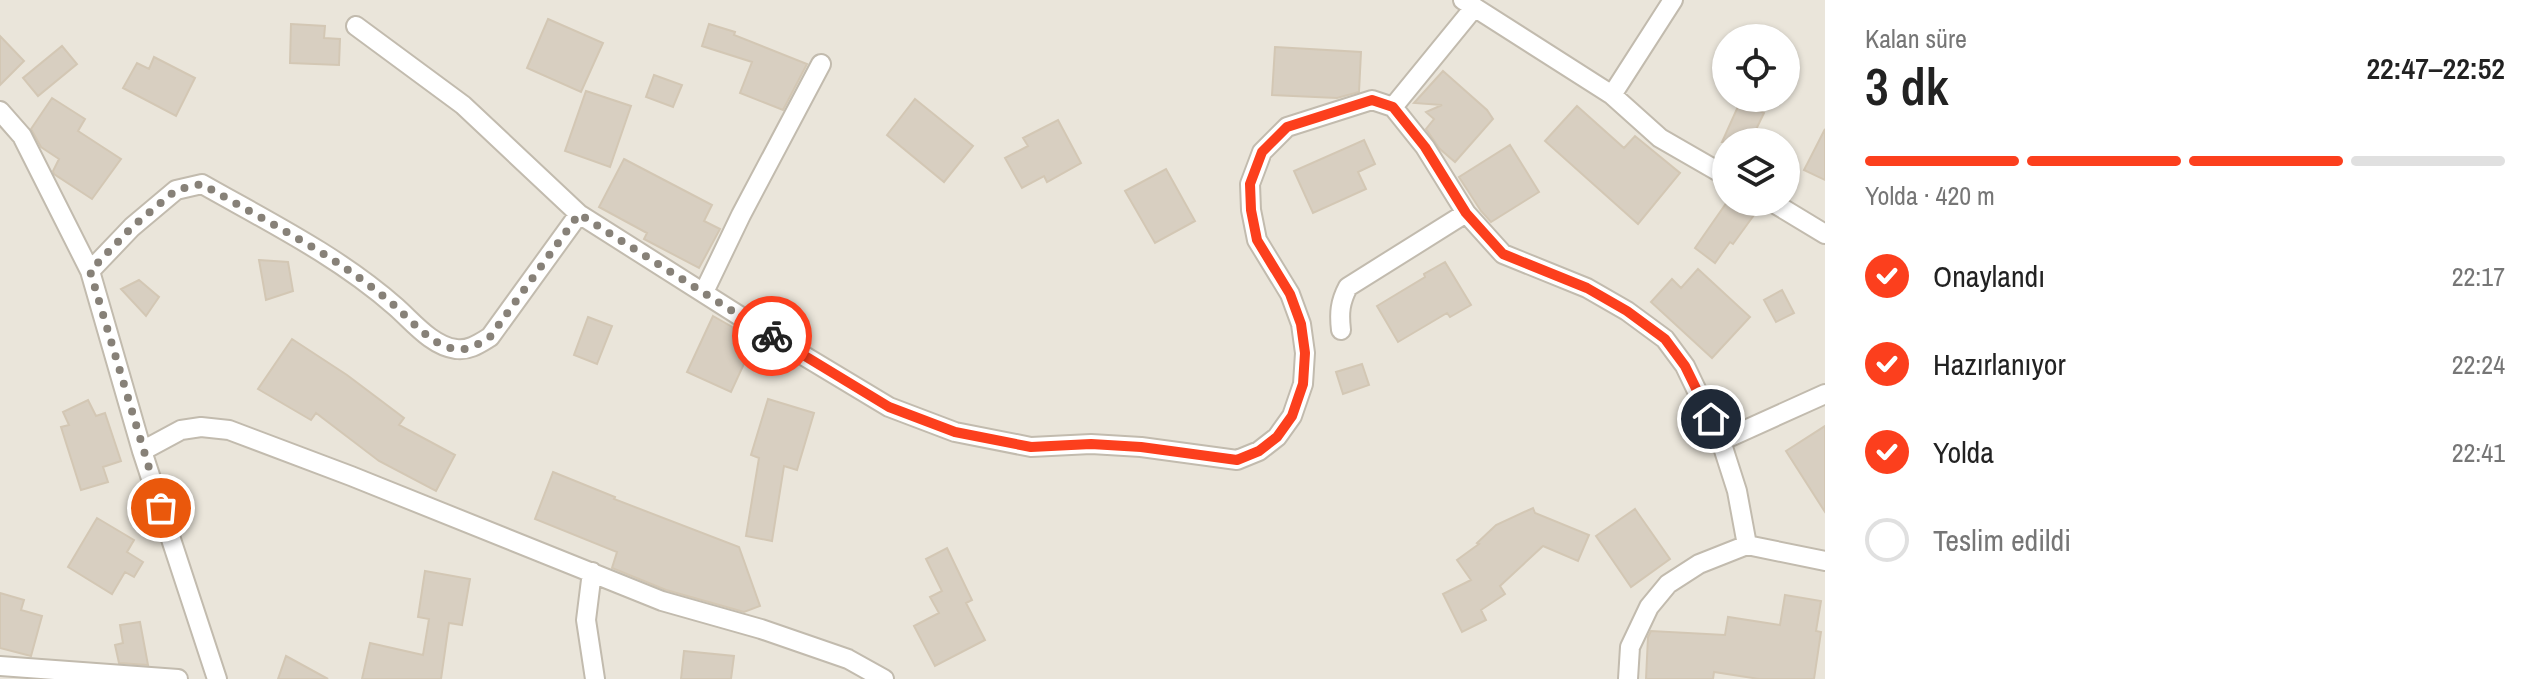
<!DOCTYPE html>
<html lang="tr">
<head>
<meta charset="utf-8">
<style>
	:root { --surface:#fff; --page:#f2f2f2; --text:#222; --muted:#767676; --line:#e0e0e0; --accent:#fc3f1d }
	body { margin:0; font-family:"Archivo Narrow",sans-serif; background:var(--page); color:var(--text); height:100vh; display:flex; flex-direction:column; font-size:30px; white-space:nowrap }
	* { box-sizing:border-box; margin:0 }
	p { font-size:26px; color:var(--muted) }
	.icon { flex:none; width:44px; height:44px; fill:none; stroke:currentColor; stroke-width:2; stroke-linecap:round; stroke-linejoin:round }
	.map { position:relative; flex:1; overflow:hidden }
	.drawer { display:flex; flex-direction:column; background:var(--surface); width:720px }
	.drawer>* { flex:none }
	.tools { position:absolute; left:1712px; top:24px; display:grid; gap:16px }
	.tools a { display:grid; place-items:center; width:88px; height:88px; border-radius:50%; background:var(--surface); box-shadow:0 2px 6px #0004; font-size:40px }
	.pin { position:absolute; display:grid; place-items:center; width:68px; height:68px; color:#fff; margin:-34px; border:4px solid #fff; border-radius:50%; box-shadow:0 2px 8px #0007 }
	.courier { position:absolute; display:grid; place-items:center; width:80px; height:80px; margin:-40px; border:6px solid #fc3f1d; border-radius:50%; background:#fff; color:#222; box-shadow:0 2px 10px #0007 }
	.overview em { font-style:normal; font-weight:600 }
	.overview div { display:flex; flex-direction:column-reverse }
	.overview { display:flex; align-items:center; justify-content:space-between; height:136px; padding:0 40px }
	h1 { font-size:52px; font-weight:600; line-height:60px }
	.bar { display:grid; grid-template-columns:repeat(4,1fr); gap:12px 8px; align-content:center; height:96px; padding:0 40px }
	.bar i { height:10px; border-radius:6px; background:var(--line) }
	.bar .active { background:var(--accent) }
	.bar p { grid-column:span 4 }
	ol { padding:0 40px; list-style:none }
	li { display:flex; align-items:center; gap:24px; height:88px }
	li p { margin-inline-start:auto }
	li .icon { padding:8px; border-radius:50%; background:var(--accent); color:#fff; stroke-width:4 }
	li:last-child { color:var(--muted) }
	li i { width:44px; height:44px; border:4px solid var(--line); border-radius:50% }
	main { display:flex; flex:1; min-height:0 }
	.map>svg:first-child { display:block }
</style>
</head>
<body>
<main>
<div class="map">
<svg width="1825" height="679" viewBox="0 0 1825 679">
	<rect width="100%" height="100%" fill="#f6f3ec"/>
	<path fill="#eae5da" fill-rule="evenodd" d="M0,0H1825V679H0ZM1726,38H1786V98H1726ZM1726,142H1786V202H1726Z"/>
	<path fill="#d8cfc1" stroke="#d3c7b4" stroke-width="2" d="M548,19L603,43L581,92L527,68Z
		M291,24L325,26L324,38L340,39L339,65L290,63Z
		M709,24L735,32L734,35L807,64L783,110L740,93L752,62L702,46Z
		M0,36L24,61L0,85Z
		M62,46L77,64L38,96L23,78Z
		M1275,47L1361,52L1359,92L1337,98L1272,95Z
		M154,57L195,78L176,116L123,88L137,63L149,69Z
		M1443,71L1487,110L1493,119L1455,162L1440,149L1426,129L1434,119L1426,112L1442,105L1414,103Z
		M654,75L682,85L673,107L646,97Z
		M586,91L631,106L610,167L565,151Z
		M52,98L85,119L78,131L121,159L92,199L54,174L53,171L59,159L41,147L31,129Z
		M915,99L973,146L944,182L887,135Z
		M1740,102L1764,113L1750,142H1722Z
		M1577,106L1624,148L1635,136L1680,173L1638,224L1545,141Z
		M1058,120L1081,163L1047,182L1044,176L1022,188L1005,158L1028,146L1023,138Z
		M1825,129V180L1804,170Z
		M1364,140L1375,164L1358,172L1366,189L1313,213L1294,171Z
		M1510,145L1539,192L1491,222L1481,211L1459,177Z
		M624,159L712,205L704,221L720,229L699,268L644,239L647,233L599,207Z
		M1166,169L1195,221L1155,243L1125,191Z
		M1727,202H1736L1754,215L1733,244L1730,242L1715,263L1695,248Z
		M259,260L288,262L293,291L266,300Z
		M1445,262L1471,305L1450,317L1447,313L1398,342L1377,306L1425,277L1424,274Z
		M1698,269L1750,317L1712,358L1651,302L1672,279L1681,288Z
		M139,280L159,297L146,316L121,289Z
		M1782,290L1794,313L1776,322L1764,300Z
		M713,316L755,340L731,392L687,372Z
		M588,317L612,326L597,364L574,355Z
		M292,339L347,375L404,418L399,425L455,455L436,491L379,461L316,413L311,420L258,389Z
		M1362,364L1369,385L1343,394L1336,372Z
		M768,399L814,413L797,470L784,466L772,541L746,536L759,458L751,455Z
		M88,400L96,416L105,413L121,461L103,467L108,482L81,490L61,427L69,425L63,412Z
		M1825,426V512L1786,451Z
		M553,472L615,497L614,499L739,547L760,606L744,612L666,590L612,568L617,552L535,519Z
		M1533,508L1535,513L1589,535L1578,561L1543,546L1500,586L1505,594L1481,610L1486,620L1462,632L1443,594L1471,580L1457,560L1479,544L1477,543L1496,525Z
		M1635,509L1670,559L1631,587L1596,536Z
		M97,518L134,540L127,552L143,562L134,577L125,572L112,594L68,567Z
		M947,548L972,600L966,603L985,640L935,666L914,626L939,613L930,597L942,591L926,559Z
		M425,571L470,579L462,625L449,623L441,679H362L370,643L423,655L429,619L418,617Z
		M0,593L24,600L21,610L42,616L31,656L0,648Z
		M1785,595L1821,601L1816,631L1821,632L1814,679H1759L1714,672L1713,679H1646L1648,637L1651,631L1725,635L1728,617L1780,625Z
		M140,622L148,665L119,663L115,645L123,643L120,625Z
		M684,651L734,656L731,679H681Z
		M286,656L328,679H278Z"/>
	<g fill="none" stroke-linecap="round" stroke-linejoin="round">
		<defs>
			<path id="minor" d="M1463,0L1612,95L1660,138L1726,176
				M356,26L463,105L579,214L776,339L889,407L955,432L1031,447L1091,444L1141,447L1237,460L1259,451L1277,437L1292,416L1303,384L1305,353L1301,324L1290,294L1257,240L1251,210L1250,184L1262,152L1287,127L1372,100L1393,107L1425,147L1466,213L1503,254L1587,288L1627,311L1665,339L1685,366L1721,441L1737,491L1747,545L1699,564L1668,584L1649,607L1630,647L1628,679
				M1612,95L1673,0
				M1393,107L1473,9
				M0,111L22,136L90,271L142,451L217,679
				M1772,202L1825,234
				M90,271L132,227L176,190L202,184C269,222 338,256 396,307C413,322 432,346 456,349C469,351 480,343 490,337L579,214
				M704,292L741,215L821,64
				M1341,330C1339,313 1340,302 1348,287L1466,213
				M1721,441L1825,394
				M142,451L181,430L201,427L229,430L351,476L662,601L761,629L848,659L884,679
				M1747,545L1825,561
				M592,572L586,620L595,679
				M0,666L178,679"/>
		</defs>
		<use href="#minor" stroke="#c2bbae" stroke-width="22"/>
		<use href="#minor" stroke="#fff" stroke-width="18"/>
	</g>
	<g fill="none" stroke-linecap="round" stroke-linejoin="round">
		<path stroke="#878178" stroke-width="8" stroke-dasharray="0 14.4" d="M161,508L90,271L132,227L176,190L202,184C268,223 338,256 396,307C413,322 432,346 456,349C469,351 480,343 490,337L579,214L772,336"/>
		<path stroke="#fc3f1d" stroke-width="10" d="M772,336L889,407L955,432L1031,447L1091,444L1141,447L1237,460L1259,451L1277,437L1292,416L1303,384L1305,353L1301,324L1290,294L1257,240L1251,210L1250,184L1262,152L1287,127L1372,100L1393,107L1425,147L1466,213L1503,254L1587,288L1627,311L1665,339L1685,366L1711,419"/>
	</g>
</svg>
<div class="tools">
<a><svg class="icon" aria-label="locate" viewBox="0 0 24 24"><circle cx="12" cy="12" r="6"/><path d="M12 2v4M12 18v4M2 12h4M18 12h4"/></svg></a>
<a><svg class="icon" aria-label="layers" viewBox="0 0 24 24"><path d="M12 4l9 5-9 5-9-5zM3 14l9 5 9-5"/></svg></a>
</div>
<div class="pin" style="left:161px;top:508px;background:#ea580c"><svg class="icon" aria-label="bag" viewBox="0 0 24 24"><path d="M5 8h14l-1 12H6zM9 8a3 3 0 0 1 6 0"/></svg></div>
<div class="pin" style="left:1711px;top:419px;background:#1f2937"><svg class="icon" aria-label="home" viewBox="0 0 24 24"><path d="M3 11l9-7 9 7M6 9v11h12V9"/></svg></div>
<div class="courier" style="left:772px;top:336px"><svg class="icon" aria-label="bike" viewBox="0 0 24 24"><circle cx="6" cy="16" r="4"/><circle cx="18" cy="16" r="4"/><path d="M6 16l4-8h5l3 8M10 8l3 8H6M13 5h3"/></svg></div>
</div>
<section class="drawer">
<div class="overview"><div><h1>3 dk</h1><p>Kalan süre</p></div><em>22:47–22:52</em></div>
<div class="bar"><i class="active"></i><i class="active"></i><i class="active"></i><i></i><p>Yolda · 420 m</p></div>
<ol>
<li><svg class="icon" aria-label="check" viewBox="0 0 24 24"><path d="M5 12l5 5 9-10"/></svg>Onaylandı<p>22:17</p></li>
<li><svg class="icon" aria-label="check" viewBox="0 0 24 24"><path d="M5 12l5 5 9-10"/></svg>Hazırlanıyor<p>22:24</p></li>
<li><svg class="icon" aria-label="check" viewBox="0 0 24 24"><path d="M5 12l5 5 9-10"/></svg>Yolda<p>22:41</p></li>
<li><i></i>Teslim edildi</li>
</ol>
</section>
</main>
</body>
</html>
